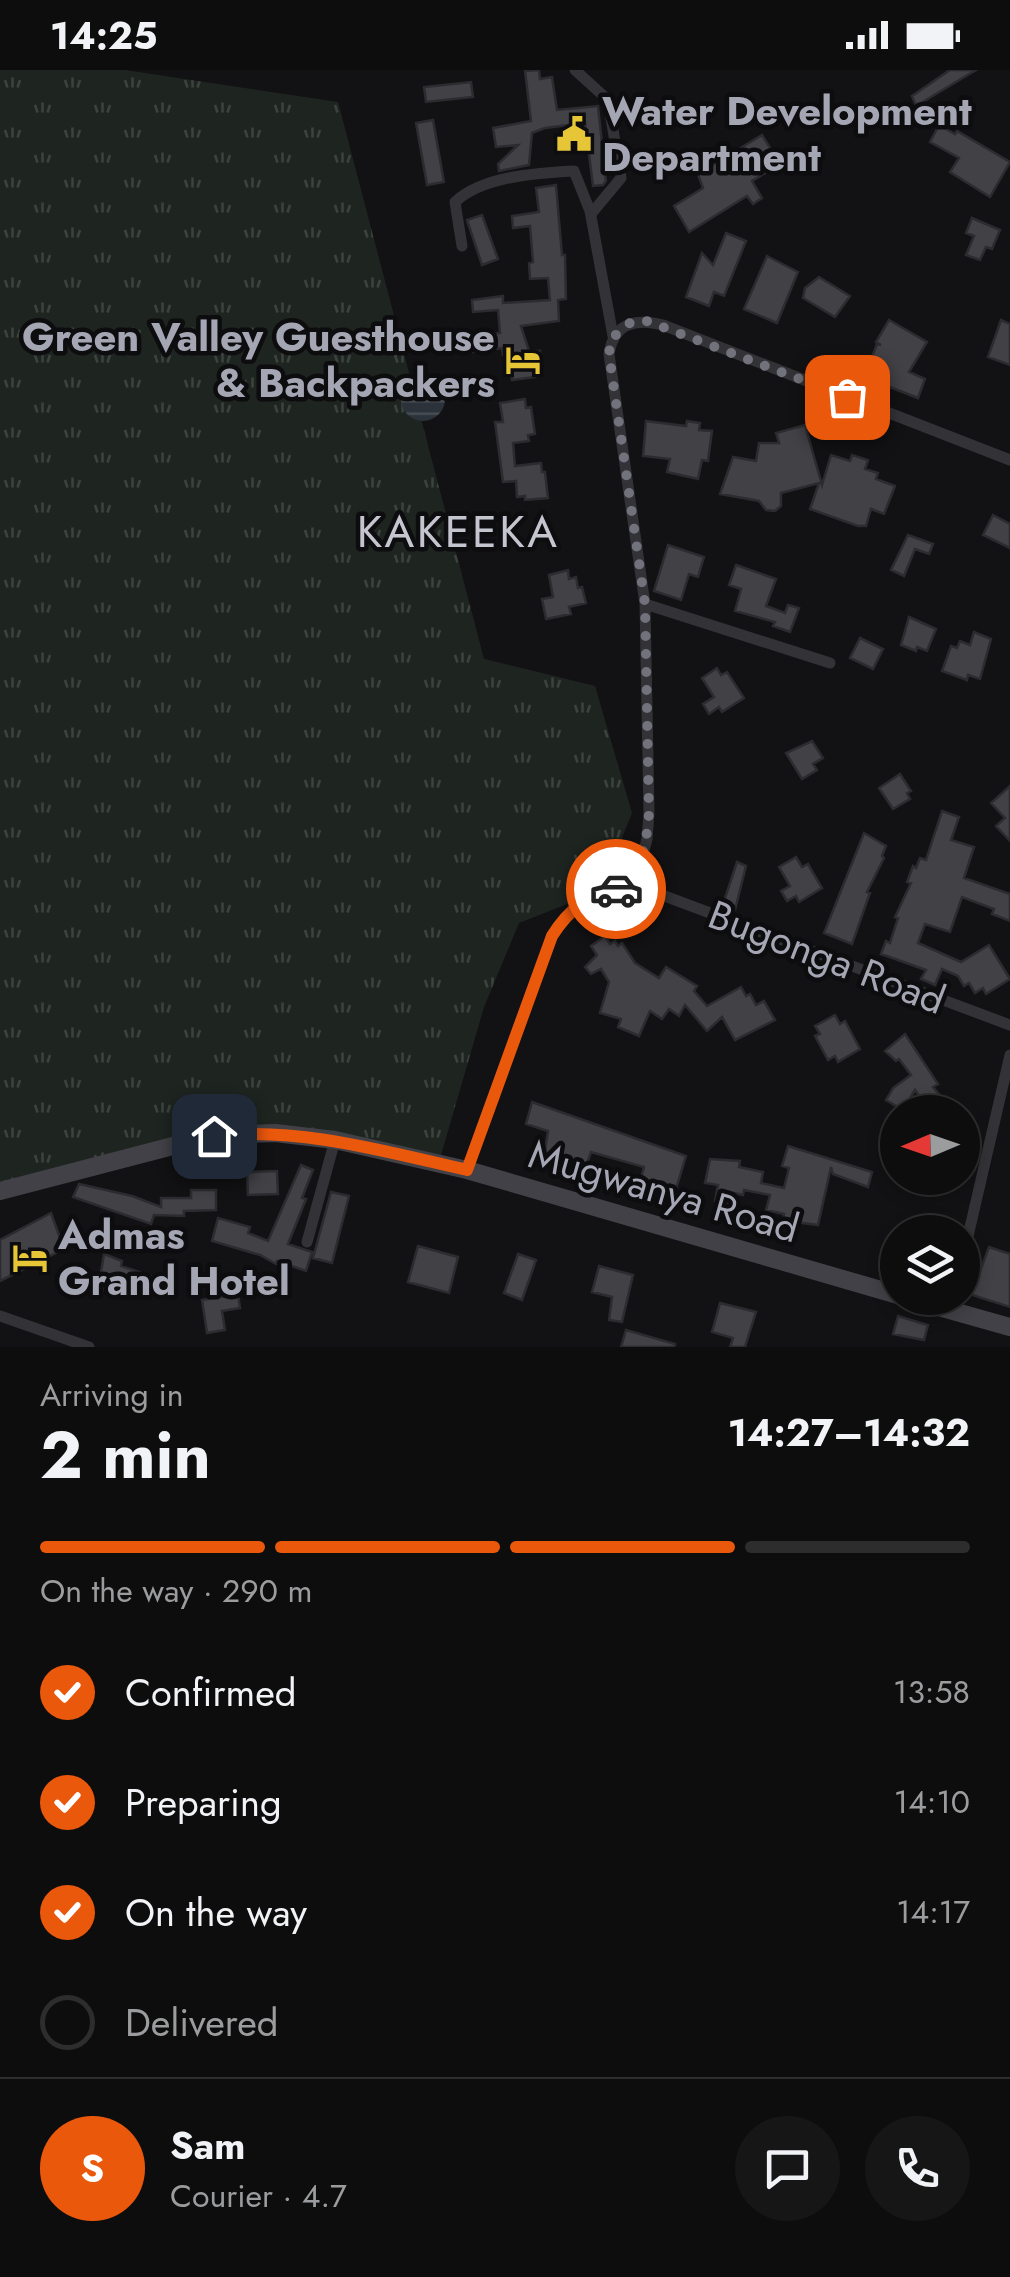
<!DOCTYPE html>
<html lang="en">
<head>
<meta charset="utf-8">
<style>
	:root { --surface:#0e0d0e; --page:#171617; --text:#f1f3f6; --muted:#9b9c9e; --line:#2e2d2e; --accent:#ea580c }
	body { margin:0; font-family:Jost,sans-serif; background:var(--page); color:var(--text); height:100vh; display:flex; flex-direction:column; font-size:38px; white-space:nowrap }
	* { box-sizing:border-box; margin:0 }
	p { font-size:32px; color:var(--muted) }
	.icon { flex:none; width:55px; height:55px; fill:none; stroke:currentColor; stroke-width:2; stroke-linecap:round; stroke-linejoin:round }
	.map { position:relative; height:1277px; overflow:hidden }
	.drawer { display:flex; flex-direction:column; background:var(--surface); flex:1 }
	.drawer>* { flex:none }
	.needle { width:65px; rotate:268deg }
	.tools { position:absolute; left:880px; top:1025px; display:grid; gap:20px }
	.tools a { display:grid; place-items:center; width:100px; height:100px; border-radius:50%; background:var(--surface); box-shadow:0 5px 15px #0003,0 0 0 2px var(--line); font-size:50px }
	.pin { position:absolute; display:grid; place-items:center; width:85px; height:85px; color:#fff; margin:-42px; border-radius:20px; box-shadow:0 5px 15px #0006 }
	.courier { position:absolute; display:grid; place-items:center; width:100px; height:100px; margin:-50px; border:8px solid #ea580c; border-radius:50%; background:#fff; color:#222; box-shadow:0 2px 12px #0007 }
	.overview em { font-style:normal; font-weight:700 }
	.overview div { display:flex; flex-direction:column-reverse }
	.overview { display:flex; align-items:center; justify-content:space-between; height:170px; padding:0 40px }
	h1 { font-size:65px; font-weight:700; line-height:75px }
	.bar { display:grid; grid-template-columns:repeat(4,1fr); gap:15px 10px; align-content:center; height:120px; padding:0 40px }
	.bar i { height:12px; border-radius:8px; background:var(--line) }
	.bar .selected { background:var(--accent) }
	.bar p { grid-column:span 4 }
	.line { display:flex; align-items:center; gap:25px; padding:0 40px; border-top:2px solid var(--line) }
	.line div { flex:1 }
	.round { display:grid; place-items:center; flex:none; width:105px; height:105px; border-radius:52px; background:var(--page) }
	ol { padding:0 40px; list-style:none }
	li { display:flex; align-items:center; gap:30px; height:110px }
	li p { margin-inline-start:auto }
	li .icon { padding:10px; border-radius:50%; background:var(--accent); color:#fff; stroke-width:4 }
	li:last-child { color:var(--muted) }
	li i { width:55px; height:55px; border:5px solid var(--line); border-radius:50% }
	.status { display:flex; justify-content:space-between; align-items:center; height:70px; padding:0 50px; background:var(--surface); direction:ltr }
	.status svg { height:28px; fill:currentColor }
	.map>svg:first-child { display:block }
</style>
</head>
<body>
<div class="status"><b>14:25</b><svg viewBox="0 0 49 12"><path d="M0 12V9h3v3zM5 12V6h3v6zM10 12V3h3v9zM15 12V0h3v12zM26 1h20v11H26zM47 4h2v5h-2z"/></svg></div>
<div class="map">
<svg width="1010" height="1277" viewBox="0 0 1010 1277">
	<defs>
		<pattern id="grass-tufts" width="24" height="20" patternUnits="userSpaceOnUse" patternTransform="scale(2.5)"><rect width="24" height="20" fill="#1e2520"/><path d="M3 7l-1-3M5 7V3M7 7l1-3M15 17l-1-3M17 17v-4M19 17l1-3" fill="none" stroke="#3c423e"/></pattern>
		<pattern id="water-rules" width="6" height="5" patternUnits="userSpaceOnUse" patternTransform="scale(2.5)"><rect width="6" height="5" fill="#2c323a"/><path d="M0 2.5h6" fill="none" stroke="#484d54"/></pattern>
	</defs>
	<rect width="100%" height="100%" fill="#121113"/>
	<path fill="url(#grass-tufts)" d="M0,0H125L338,32L484,589L595,616L632,743L600,821L519,853L484,937L439,1092L228,1061L0,1127Z"/>
	<path fill="url(#water-rules)" d="M401 329a22 22 0 1 1 44 0a22 22 0 1 1-44 0Z"/>
	<path fill="#414146" stroke="#2c2b2f" stroke-width="2.5" d="M539,0L540,9L552,7L557,40L598,36L606,111L603,115L593,116L585,53L545,58L532,63L529,95L499,101L498,94L518,75L496,77L493,58L531,51L525,1Z
		M950,0H976L916,36L912,26Z
		M471,12L473,27L426,32L424,17Z
		M433,50L444,112L427,115L416,53Z
		M939,55L955,64L957,61L1010,92L990,127L950,102L959,88L930,72Z
		M762,65L780,94L752,111L762,128L753,134L747,126L689,162L674,136L703,118L698,104Z
		M556,115L562,185H565L566,229L558,230L559,251L521,256L529,281H540V299L534,301L535,307L512,310L508,285H503L502,278L473,282L471,267L500,263L498,240L473,242L472,230L503,226V233L550,230L548,208L530,209L529,193L533,192L530,156L513,158L512,146L539,142L536,118Z
		M482,145L498,189L482,195L467,150Z
		M972,148L1000,160L992,179L986,177L980,190L966,185L974,166L966,163Z
		M726,163L746,171L724,226L714,222L709,236L686,227L702,183L713,195Z
		M767,186L798,202L777,253L744,239Z
		M819,207L850,226L835,247L803,228L805,218Z
		M889,250L927,272L909,302L925,309L918,328L864,307L877,274L881,275L876,272Z
		M1001,250L1010,254V295L988,287Z
		M525,329L526,338L531,337L535,364L528,365L529,371L513,373L515,396L541,393L542,402H545L548,428L525,430V426L517,427L516,411L503,412L495,352H503L500,333Z
		M646,351L686,356L687,351L700,353L699,360L712,361L708,391L702,390L698,409L667,402L670,389L643,386Z
		M805,355L822,415L831,385L850,391L852,385L868,390L865,399L878,403L876,409L895,416L884,444L871,439L866,456H858L810,439L819,413L781,423V436L775,441L766,440L759,431L720,424L733,387L756,391L759,373H779L776,363Z
		M993,445L1010,454V478L983,465Z
		M908,465L933,474L929,484L915,479L904,506L891,500Z
		M668,475L704,487L698,507L689,504L681,530L654,521Z
		M736,495L776,509L766,536L785,543L788,535L799,538L790,562L773,556L775,552L735,541L741,519L729,515Z
		M568,500L569,509L576,507L578,518L582,517L586,533L569,537L571,544L546,549L542,529L553,527L549,505Z
		M909,547L936,559L927,581L917,577L916,581L901,575Z
		M974,562L991,569L980,609L968,605L967,610L942,601L951,576L957,578L960,571L970,575Z
		M860,568L883,579L873,599L850,588Z
		M717,598L721,605L727,602L744,628L722,642L719,637L709,644L703,634L714,627L702,608Z
		M812,671L823,688L813,694L817,700L802,709L786,683Z
		M900,704L911,721L907,723L910,729L893,739L879,718Z
		M1010,716V771L996,756L1005,748L991,733Z
		M942,741L959,747L951,770L974,777L964,808L1010,824V851L992,844L994,839L962,827L950,862L925,854L918,873L961,892L989,875L1010,909L986,924L983,918L975,923L969,913L964,916L958,906L942,899L935,915L921,909L926,900L881,884L886,871L890,873L898,848L895,847L911,813L907,812L913,796L916,798L920,788L926,790Z
		M864,763L886,776L882,786L884,788L867,822L870,823L852,874L824,863Z
		M796,787L802,797L808,794L822,818L799,832L796,826L787,831L781,821L790,816L779,797Z
		M737,792L746,796L735,840L723,834Z
		M605,866L610,874L615,871L618,876L622,873L635,893L659,908L666,897L697,916L694,921L707,936L741,917L746,926L750,924L756,935L764,931L775,950L735,970L722,947L707,961L685,935L679,946L669,939L662,949L650,941L639,966L618,957L621,949L600,943L609,912L601,899L591,904L585,897L597,885L591,876Z
		M835,945L840,954L845,951L860,979L838,992L835,986L828,990L815,966L820,964L815,956Z
		M905,964L938,1014L933,1017L942,1028L928,1038L915,1020L903,1040L886,1030L893,1018L911,1005L899,989L896,991L885,981Z
		M532,1032L686,1086L676,1119L641,1108L644,1097L591,1082L587,1094L544,1087L548,1061L526,1054Z
		M788,1076L872,1102L868,1117L833,1104L831,1097L818,1155L795,1152L794,1157L782,1154L784,1144L766,1140L770,1125L744,1120L743,1125L734,1123L732,1134L715,1131L718,1115L705,1113L710,1089L740,1091L739,1097L763,1102L761,1113L784,1118L789,1098L782,1096Z
		M301,1095L313,1100L302,1128L306,1129L288,1174L312,1182L306,1201L277,1191L276,1194L260,1185L212,1171L218,1148L250,1157L248,1163L268,1171Z
		M277,1101L278,1124L248,1125L247,1102Z
		M79,1114L132,1126L161,1137V1128H191V1120H216V1140L184,1141V1146L154,1145L151,1154L73,1127Z
		M331,1122L349,1126L332,1193L313,1188Z
		M51,1143L64,1179L0,1211V1170Z
		M418,1176L458,1187L449,1223L408,1212Z
		M989,1177L1010,1184V1237L969,1224L975,1203L979,1204Z
		M104,1184L122,1191L121,1196L157,1208L152,1224L118,1214L114,1224L98,1219Z
		M518,1184L536,1190L522,1230L504,1223Z
		M599,1196L633,1205L622,1252L609,1250L612,1227L592,1222Z
		M238,1224L240,1238L222,1241L225,1260L207,1263L202,1230Z
		M720,1233L756,1242L745,1277H730L733,1268L712,1262Z
		M898,1246L928,1255L924,1270L893,1264Z
		M626,1260L675,1274L674,1277H621Z"/>
	<g fill="none" stroke-linecap="round" stroke-linejoin="round">
		<path stroke="#333337" stroke-width="11" d="M575,0L608,30L621,108L591,144
			M462,176L455,132C483,106 537,103 574,101L590,141L613,266
			M645,534L830,593
			M635,815L647,769L649,743L645,534L609,284C614,253 635,248 663,255L1010,390
			M467,1100L552,866C575,831 595,823 635,815L1010,955
			M307,1172L335,1070
			M962,1192L1010,985
			M0,1246L89,1277"/>
		<path stroke="#414147" stroke-width="18" d="M0,1121L215,1065L275,1063L335,1070L467,1100L898,1225
			M907,1228L1010,1257"/>
	</g>
	<g fill="none" stroke-linecap="round" stroke-linejoin="round">
		<path stroke="#71727b" stroke-width="10" stroke-dasharray="0 18" d="M616,819L635,815L646,769L649,744L645,534L609,284L611,269L630,253L644,250L847,327"/>
		<path stroke="#ea580c" stroke-width="12" d="M214,1066C301,1057 383,1081 467,1100L552,866C567,842 587,824 616,819"/>
	</g>
	<defs>
		<symbol id="civic-bare" viewBox="-9 -9 18 18"><path d="M-.6-6.5H3V-4.5H.6V-3L4-1V1h2V6H-6V1h2V-1L-.6-3ZM-1.2 2.5V6h2.4V2.5Z" fill="#e6c637" stroke="#0d0c0e" stroke-width="2.5" paint-order="stroke"/></symbol>
		<symbol id="hotel-bare" viewBox="-9 -9 18 18"><path d="M-6-4.5h1.5V1H6V5H4.5V3h-9V5H-6ZM-4 0a1.8 1.8 0 1 1 3.6 0ZM.5 0V-2.5h3Q6-2.5 6 0Z" fill="#e6c637" stroke="#0d0c0e" stroke-width="2.5" paint-order="stroke"/></symbol>
	</defs>
	<g fill-rule="evenodd">
		<use href="#civic-bare" x="549" y="39" width="50" height="50"/>
		<use href="#hotel-bare" x="498" y="265" width="50" height="50"/>
		<use href="#hotel-bare" x="5" y="1163" width="50" height="50"/>
	</g>
	<g text-anchor="middle" dominant-baseline="central" stroke-width="9" stroke-linejoin="round" paint-order="stroke">
		<g font-size="40" font-weight="bold" fill="#a4a6b3" stroke="#0d0c0e" text-anchor="start">
			<text x="602" y="41">Water Development<tspan x="602" dy="46">Department</tspan></text>
			<text x="495" y="267" text-anchor="end">Green Valley Guesthouse<tspan x="495" dy="46">&amp; Backpackers</tspan></text>
			<text x="58" y="1165">Admas<tspan x="58" dy="46">Grand Hotel</tspan></text>
		</g>
		<g font-size="40" fill="#a4a6b3" stroke="#0d0c0e">
			<text transform="translate(827 887) rotate(21)">Bugonga Road</text>
			<text transform="translate(664 1121) rotate(16)">Mugwanya Road</text>
		</g>
		<g font-size="45" letter-spacing="2.5" fill="#c4c5cf" stroke="#0d0c0e">
			<text x="458" y="461">KAKEEKA</text>
		</g>
	</g>
</svg>
<div class="tools">
<a><svg class="needle" viewBox="-14 -14 28 28"><path d="M0-13l5 13h-10z" fill="#e53935"/><path d="M0 13l5-13h-10z" fill="#9b9c9e"/></svg></a>
<a><svg class="icon" aria-label="layers" viewBox="0 0 24 24"><path d="M12 4l9 5-9 5-9-5zM3 14l9 5 9-5"/></svg></a>
</div>
<div class="pin" style="left:847px;top:327px;background:#ea580c"><svg class="icon" aria-label="bag" viewBox="0 0 24 24"><path d="M5 8h14l-1 12H6zM9 8a3 3 0 0 1 6 0"/></svg></div>
<div class="pin" style="left:214px;top:1066px;background:#1f2937"><svg class="icon" aria-label="home" viewBox="0 0 24 24"><path d="M3 11l9-7 9 7M6 9v11h12V9"/></svg></div>
<div class="courier" style="left:616px;top:819px"><svg class="icon" aria-label="car" viewBox="0 0 24 24"><path d="M5 17H2v-5l4-1 3-4h7l3 4 3 1v5h-3M9 17h6M6 11h13"/><circle cx="7" cy="17" r="2"/><circle cx="17" cy="17" r="2"/></svg></div>
</div>
<section class="drawer">
<div class="overview"><div><h1>2 min</h1><p>Arriving in</p></div><em>14:27–14:32</em></div>
<div class="bar"><i class="selected"></i><i class="selected"></i><i class="selected"></i><i></i><p>On the way · 290 m</p></div>
<ol>
<li><svg class="icon" aria-label="check" viewBox="0 0 24 24"><path d="M5 12l5 5 9-10"/></svg>Confirmed<p>13:58</p></li>
<li><svg class="icon" aria-label="check" viewBox="0 0 24 24"><path d="M5 12l5 5 9-10"/></svg>Preparing<p>14:10</p></li>
<li><svg class="icon" aria-label="check" viewBox="0 0 24 24"><path d="M5 12l5 5 9-10"/></svg>On the way<p>14:17</p></li>
<li><i></i>Delivered</li>
</ol>
<div class="line" style="height:180px"><b class="round" style="background:var(--accent);color:#fff">S</b><div><b>Sam</b><p>Courier · 4.7</p></div><a class="round"><svg class="icon" aria-label="chat" viewBox="0 0 24 24"><path d="M4 5h16v11H9l-5 4z"/></svg></a><a class="round"><svg class="icon" aria-label="phone" viewBox="0 0 24 24"><path d="M5 4h4l2 5-3 2q2 4 5 5l2-3 5 2v4C11 20 4 13 5 4z"/></svg></a></div>
</section>
</body>
</html>
